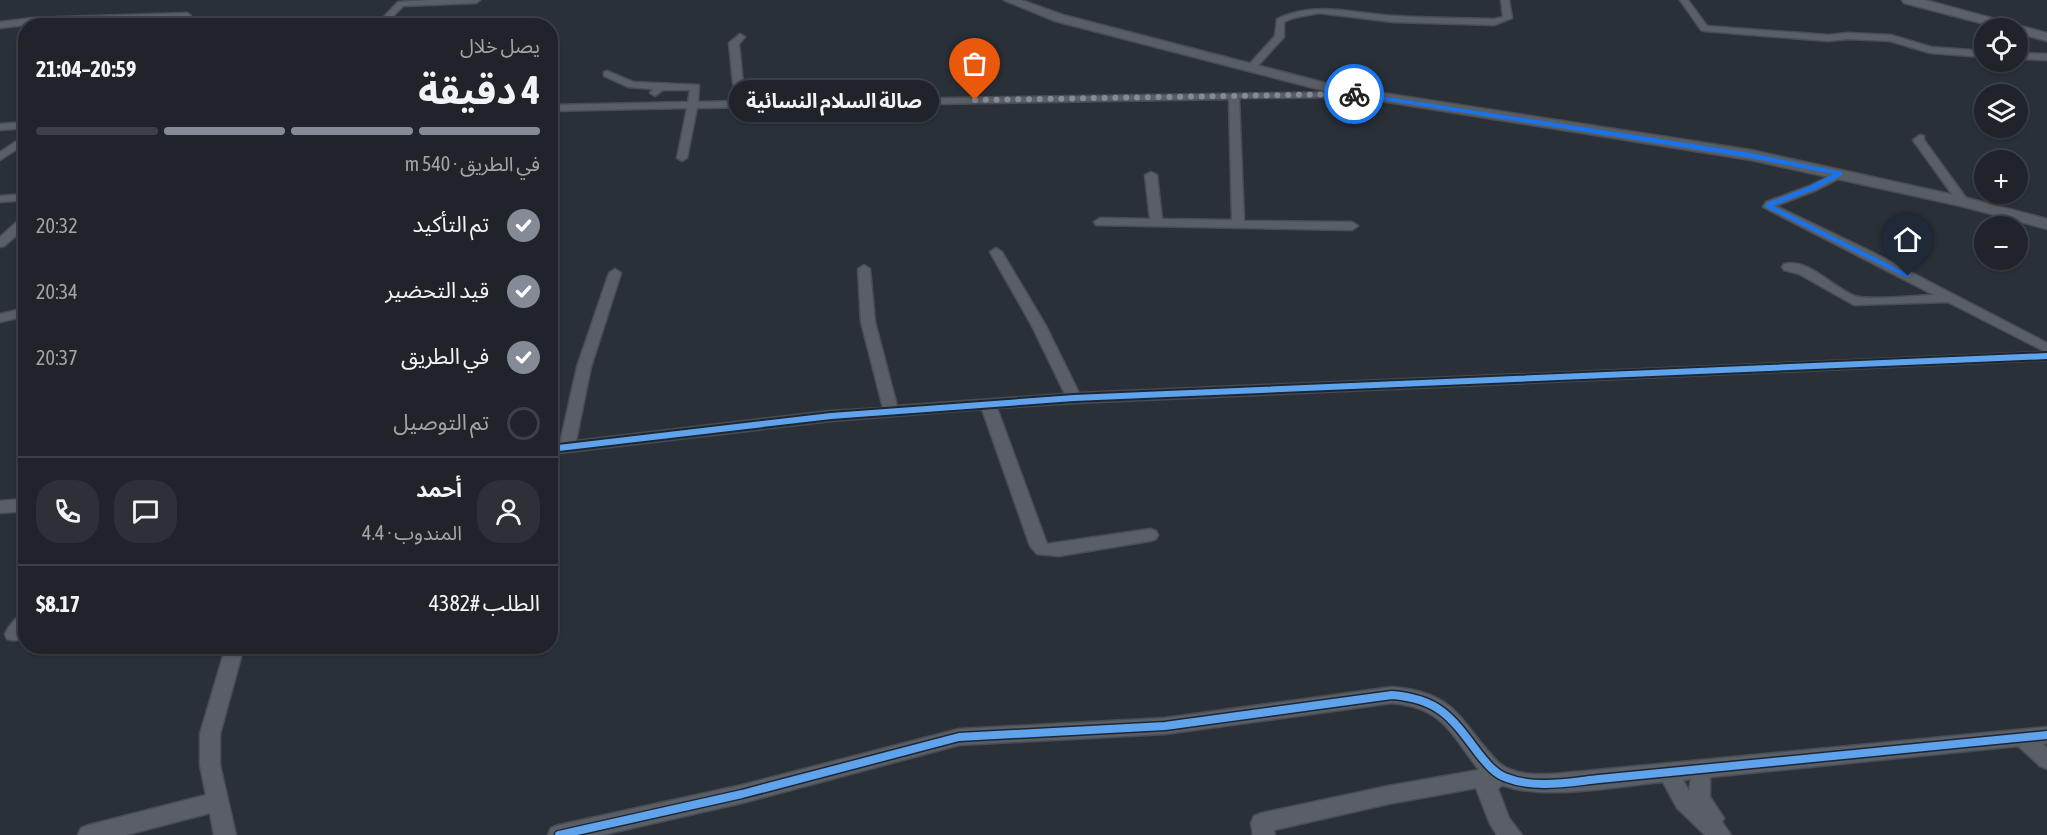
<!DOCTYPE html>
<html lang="ar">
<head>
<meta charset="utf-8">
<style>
	:root { --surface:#20242a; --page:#2d3036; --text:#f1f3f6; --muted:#a2a4a8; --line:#3d4147; --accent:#848b96 }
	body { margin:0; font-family:"Asap Condensed","Noto Sans Arabic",sans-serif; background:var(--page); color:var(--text); direction:rtl; height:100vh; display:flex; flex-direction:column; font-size:22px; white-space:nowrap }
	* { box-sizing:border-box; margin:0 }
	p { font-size:20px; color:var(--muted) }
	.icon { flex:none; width:33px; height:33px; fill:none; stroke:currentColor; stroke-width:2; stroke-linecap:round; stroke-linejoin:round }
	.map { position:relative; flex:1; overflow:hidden; direction:ltr }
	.panel { position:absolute; left:18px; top:18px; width:540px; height:636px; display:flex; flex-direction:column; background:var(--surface); border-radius:24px; box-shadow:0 2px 4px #0004,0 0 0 2px var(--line); direction:rtl }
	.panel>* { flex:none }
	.buttons { position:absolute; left:1974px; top:18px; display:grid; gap:12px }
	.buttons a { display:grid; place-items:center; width:54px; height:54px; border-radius:50%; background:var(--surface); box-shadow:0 2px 4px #0004,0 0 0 2px var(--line); font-size:30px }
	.pin { position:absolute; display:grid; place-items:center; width:51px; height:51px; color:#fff; margin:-62px -26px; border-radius:50% 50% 50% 0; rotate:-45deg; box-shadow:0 0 6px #0007 }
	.pin .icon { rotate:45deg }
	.courier { position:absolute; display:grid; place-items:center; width:60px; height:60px; margin:-30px; border:4px solid #1a73e8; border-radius:50%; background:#fff; color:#222; box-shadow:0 2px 8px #0007 }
	.bubble { position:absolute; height:42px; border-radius:21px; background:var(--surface); box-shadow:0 2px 4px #0004,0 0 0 2px var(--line); font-size:20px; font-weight:700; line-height:42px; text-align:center; direction:rtl }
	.summary em { font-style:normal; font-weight:700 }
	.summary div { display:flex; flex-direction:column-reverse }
	.summary { display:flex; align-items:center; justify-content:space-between; height:102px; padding:0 18px }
	h1 { font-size:39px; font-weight:700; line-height:45px }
	.bar { display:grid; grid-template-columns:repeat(4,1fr); gap:9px 6px; align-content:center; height:72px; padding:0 18px }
	.bar i { height:8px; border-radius:4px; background:var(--line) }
	.bar .on { background:var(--accent) }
	.bar p { grid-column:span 4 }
	.line { display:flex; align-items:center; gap:15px; padding:0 18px; border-top:2px solid var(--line) }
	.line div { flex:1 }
	.round { display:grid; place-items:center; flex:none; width:63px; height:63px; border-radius:24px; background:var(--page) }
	ol { padding:0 18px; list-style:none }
	li { display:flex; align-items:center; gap:18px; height:66px }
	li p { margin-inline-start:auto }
	li .icon { padding:6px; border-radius:50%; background:var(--accent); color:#fff; stroke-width:4 }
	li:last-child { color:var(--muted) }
	li i { width:33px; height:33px; border:3px solid var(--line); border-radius:50% }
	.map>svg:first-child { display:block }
</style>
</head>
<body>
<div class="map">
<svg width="2047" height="835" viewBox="0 0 2047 835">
	<rect width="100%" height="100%" fill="#2a3038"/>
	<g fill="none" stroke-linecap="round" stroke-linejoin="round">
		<defs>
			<path id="street" d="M428,0H480L476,3L403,6L384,26H375L398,2Z
				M1501,0H1509L1512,18L1494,25L1393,22L1319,13L1293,18L1284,22V37L1253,71L1245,69L1275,36L1277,19C1316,0 1355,14 1396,16C1428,18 1461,18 1494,19L1503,17Z
				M1680,0H1688L1707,26L1828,35L1848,33L1891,35L1931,47L1984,51V57L1930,53L1890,41L1848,39L1828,41L1704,31L1701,30Z
				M187,13L191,16L190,18L33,24L0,28V22L33,18Z
				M740,34L745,37L739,44L743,83L749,101L1359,92V96L1355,97L1239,98L1244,221L1352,222L1358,226L1352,230L1096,225L1094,222L1100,218L1150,219L1145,175L1151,172L1157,175L1162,219L1232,220L1229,99L697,108L687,158L682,161L677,158L687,108L550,111V105L688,102L690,90H663L655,96L650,93L653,89L628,87L604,76V72L607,71L633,82L699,85L698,102L739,101L733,83L729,43Z
				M2018,53L2047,54V60L2018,59Z
				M26,122V128L0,130V124Z
				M26,135V143L0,160V152Z
				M1920,135L1924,136V140L1969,202L1967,204H1959L1913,140Z
				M1840,171L1846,174L1844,176L1817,190L1776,206L1870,251L2047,343V360L1074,403L997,408L1047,544L1150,529L1156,531L1158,535L1156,539L1150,541L1059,556L1037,554L1030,546L982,409L831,421L550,454V444L560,443L577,367L609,273L615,269L621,273L591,367L576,441L831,411L883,408L861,322L858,269L864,265L870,269L875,322L897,406L1065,394L1032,326L990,252L996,248L1002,252L1046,326L1079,393L2046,352L1948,302L1854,305L1799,274L1784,270L1782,267L1784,264C1809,258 1833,288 1855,296C1867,301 1918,295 1934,295L1763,207L1766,202L1809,186Z
				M26,194V200L0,202V196Z
				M22,217H26V227L4,246L0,247V237Z
				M26,308V316L0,322V314Z
				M26,499V511L0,513V501Z
				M26,613V633C20,640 16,642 7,639L5,634C9,626 16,616 26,613Z
				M226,646H244L220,734V765L236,835H214L210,813L126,835H78L81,828L89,825L206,795L200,765V734Z
				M1392,687C1459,693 1458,721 1499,763C1519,779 1551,774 1575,772L2047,727V743L2043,744L2047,748V769L2040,766L2018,746L1710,777V797L1724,818L1722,822L1731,835H1705L1677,808L1663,782C1616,786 1545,801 1502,785L1498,789L1509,818L1522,835H1497L1490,824L1476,788L1388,804L1274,830L1275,835H1253L1251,823L1254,816L1262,813L1388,786L1479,770C1450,733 1444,708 1392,703L1165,734L959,745L742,803L602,835H548L551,828L559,825L742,785L959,729L1165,718ZM1691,779L1689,791L1683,780Z"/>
			<path id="secondary" d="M1004,0H1021L1063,15L1337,86L1751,150L1963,197L2047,219V229L1961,206L1751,160L1337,94L1055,21Z"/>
			<path id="primary" d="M1902,0H1925L2047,33V41L2018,33V28H2000L1904,3Z"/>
		</defs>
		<use href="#street" stroke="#484c53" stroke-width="3"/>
		<use href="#secondary" stroke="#484c53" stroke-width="3"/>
		<use href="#primary" stroke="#484c55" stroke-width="3"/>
		<use href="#street" fill="#5a5e66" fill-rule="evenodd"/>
		<use href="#secondary" fill="#595d64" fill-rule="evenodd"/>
		<use href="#primary" fill="#5c6168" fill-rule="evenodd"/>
		<defs>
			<path id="cycleway-far1" d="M550,449L831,416L1074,398L2047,356"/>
			<path id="cycleway" d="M559,835L742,794L959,737L1165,726L1392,695C1440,699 1452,718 1479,754C1487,764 1495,774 1507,778C1535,789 1570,782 1599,779L2047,735"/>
		</defs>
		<use href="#cycleway-far1" stroke="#1d2633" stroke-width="10"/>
		<use href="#cycleway" stroke="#1d2633" stroke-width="11"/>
		<use href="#cycleway-far1" stroke="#60a3ed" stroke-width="6"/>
		<use href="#cycleway" stroke="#60a3ed" stroke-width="8"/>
	</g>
	<path fill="#1a73e8" d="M1354,92L1751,153L1842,172V175L1816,189L1773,206L1912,276L1905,277L1765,207L1767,203L1810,186L1833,174L1751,158L1352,95Z"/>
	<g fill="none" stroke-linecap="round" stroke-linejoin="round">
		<path stroke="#848b96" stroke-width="6" stroke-dasharray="0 10.8" d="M975,100L1354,94"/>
	</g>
</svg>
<div class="buttons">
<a><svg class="icon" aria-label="locate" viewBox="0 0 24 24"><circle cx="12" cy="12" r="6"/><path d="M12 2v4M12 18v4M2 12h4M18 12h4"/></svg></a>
<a><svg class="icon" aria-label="layers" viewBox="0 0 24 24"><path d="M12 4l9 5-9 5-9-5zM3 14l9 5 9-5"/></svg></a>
<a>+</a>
<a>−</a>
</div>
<div class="pin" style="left:975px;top:100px;background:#ea580c"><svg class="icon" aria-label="bag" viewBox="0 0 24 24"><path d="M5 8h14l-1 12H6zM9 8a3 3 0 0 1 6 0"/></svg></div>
<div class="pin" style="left:1908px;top:276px;background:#1f2937"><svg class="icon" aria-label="home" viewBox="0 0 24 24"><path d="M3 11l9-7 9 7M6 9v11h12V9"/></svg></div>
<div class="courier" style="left:1354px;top:94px"><svg class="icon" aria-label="bike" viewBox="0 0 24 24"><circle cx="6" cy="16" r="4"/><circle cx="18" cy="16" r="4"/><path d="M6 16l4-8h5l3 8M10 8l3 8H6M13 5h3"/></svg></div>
<div class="bubble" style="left:729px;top:80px;width:210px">صالة السلام النسائية</div>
<section class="panel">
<div class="summary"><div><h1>4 دقيقة</h1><p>يصل خلال</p></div><em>20:59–21:04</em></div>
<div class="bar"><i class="on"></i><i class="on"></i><i class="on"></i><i></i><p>في الطريق · 540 m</p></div>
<ol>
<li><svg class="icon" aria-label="check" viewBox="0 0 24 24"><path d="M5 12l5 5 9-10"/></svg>تم التأكيد<p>20:32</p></li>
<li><svg class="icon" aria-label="check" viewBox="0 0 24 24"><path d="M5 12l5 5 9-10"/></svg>قيد التحضير<p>20:34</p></li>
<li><svg class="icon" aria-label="check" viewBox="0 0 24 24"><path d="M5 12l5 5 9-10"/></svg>في الطريق<p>20:37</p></li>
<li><i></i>تم التوصيل</li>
</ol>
<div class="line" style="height:108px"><a class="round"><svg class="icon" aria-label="person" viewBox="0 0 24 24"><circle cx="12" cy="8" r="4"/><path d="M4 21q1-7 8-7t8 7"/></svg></a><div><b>أحمد</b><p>المندوب · 4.4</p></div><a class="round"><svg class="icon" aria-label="chat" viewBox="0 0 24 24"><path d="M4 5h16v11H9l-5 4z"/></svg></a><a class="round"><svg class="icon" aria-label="phone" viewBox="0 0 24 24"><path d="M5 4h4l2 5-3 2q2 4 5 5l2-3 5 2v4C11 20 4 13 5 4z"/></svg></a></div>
<div class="line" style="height:78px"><div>الطلب #4382</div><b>$8.17</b></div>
</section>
</div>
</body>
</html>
